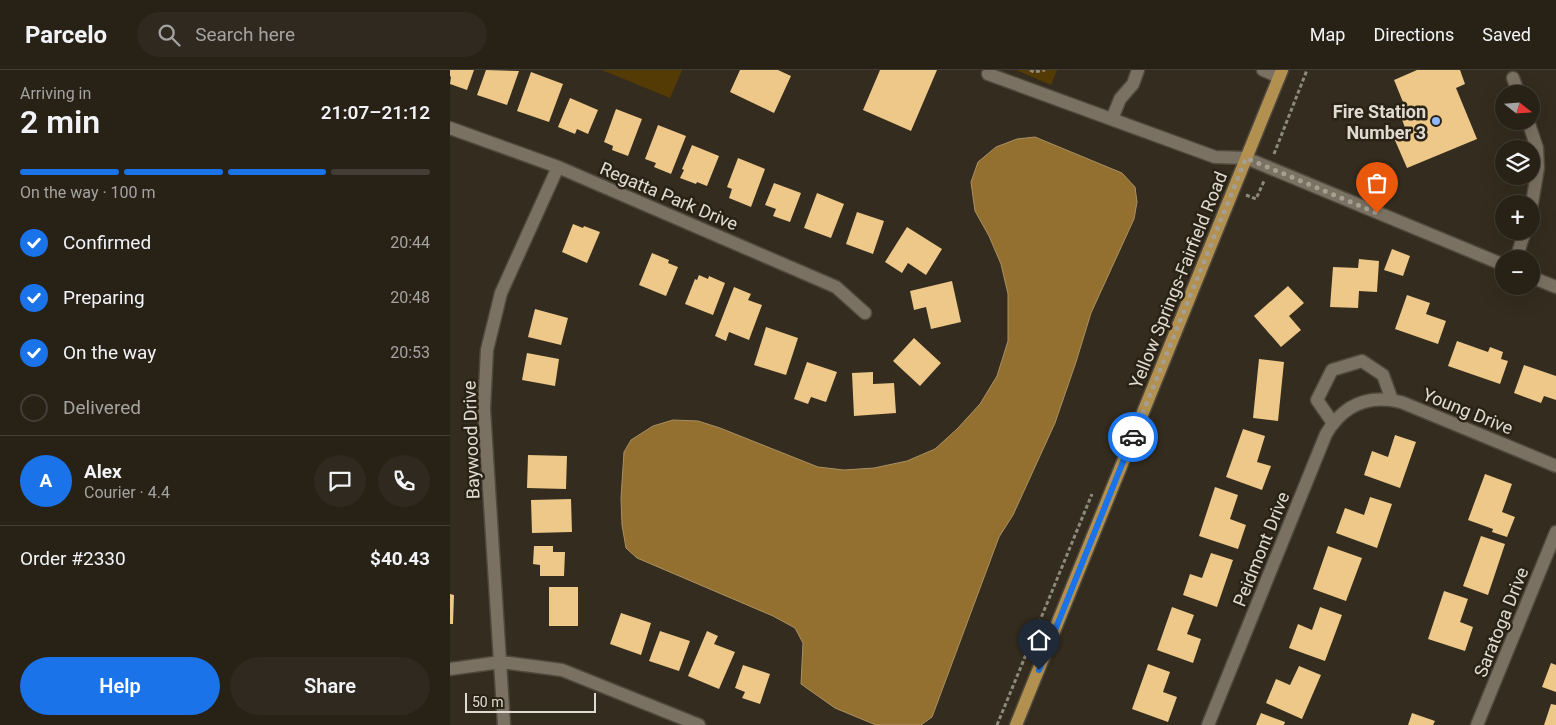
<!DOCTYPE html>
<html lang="en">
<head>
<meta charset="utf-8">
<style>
	:root { --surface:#272116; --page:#2f291f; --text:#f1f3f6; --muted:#a4a3a1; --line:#433e35; --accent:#1a73e8 }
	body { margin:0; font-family:Roboto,sans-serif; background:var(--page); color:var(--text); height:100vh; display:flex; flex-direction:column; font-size:19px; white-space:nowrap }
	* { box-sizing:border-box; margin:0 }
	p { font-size:16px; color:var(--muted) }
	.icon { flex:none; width:28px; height:28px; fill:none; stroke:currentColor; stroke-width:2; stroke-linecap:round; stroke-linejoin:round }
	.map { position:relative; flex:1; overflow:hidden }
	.side { display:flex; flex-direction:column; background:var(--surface); width:450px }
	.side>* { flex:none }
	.needle { width:32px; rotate:107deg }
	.controls { position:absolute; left:1045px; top:15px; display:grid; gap:10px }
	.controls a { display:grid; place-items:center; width:45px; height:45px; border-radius:50%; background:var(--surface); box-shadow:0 5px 20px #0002,0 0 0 1px var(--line); font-size:25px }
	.scale { position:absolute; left:15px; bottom:12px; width:131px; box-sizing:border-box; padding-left:5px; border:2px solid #e0dbd2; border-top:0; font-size:14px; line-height:18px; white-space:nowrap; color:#e0dbd2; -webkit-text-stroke:4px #2a2215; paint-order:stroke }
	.pin { position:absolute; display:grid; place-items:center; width:42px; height:42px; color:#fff; margin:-51px -21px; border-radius:50% 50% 50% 0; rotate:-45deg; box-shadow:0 0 5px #0007 }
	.pin .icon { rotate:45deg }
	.courier { position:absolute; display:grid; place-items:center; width:50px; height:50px; margin:-25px; border:4px solid #1a73e8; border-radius:50%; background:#fff; color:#222; box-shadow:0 1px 6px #0007 }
	.headline em { font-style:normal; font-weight:600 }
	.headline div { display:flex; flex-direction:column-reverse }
	.headline { display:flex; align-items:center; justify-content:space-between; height:85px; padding:0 20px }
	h1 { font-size:32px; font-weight:600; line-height:38px }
	.bar { display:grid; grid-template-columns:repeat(4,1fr); gap:8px 5px; align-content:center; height:60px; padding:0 20px }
	.bar i { height:6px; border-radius:4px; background:var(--line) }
	.bar .current { background:var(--accent) }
	.bar p { grid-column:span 4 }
	.line { display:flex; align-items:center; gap:12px; padding:0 20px; border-top:1px solid var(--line) }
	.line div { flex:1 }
	.round { display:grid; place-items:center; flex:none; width:52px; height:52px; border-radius:26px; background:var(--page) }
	ol { padding:0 20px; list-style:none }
	li { display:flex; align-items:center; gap:15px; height:55px }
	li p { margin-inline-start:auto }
	li .icon { padding:5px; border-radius:50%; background:var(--accent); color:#fff; stroke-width:4 }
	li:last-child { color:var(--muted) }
	li i { width:28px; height:28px; border:2px solid var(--line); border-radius:50% }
	.cta { display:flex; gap:10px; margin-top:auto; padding:10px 20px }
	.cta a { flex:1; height:58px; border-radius:30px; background:var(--accent); color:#fff; font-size:20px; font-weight:600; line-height:58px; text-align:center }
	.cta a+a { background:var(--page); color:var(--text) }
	header { display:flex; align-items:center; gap:30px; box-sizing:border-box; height:70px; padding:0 25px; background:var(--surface); border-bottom:1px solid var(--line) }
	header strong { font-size:24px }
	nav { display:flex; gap:28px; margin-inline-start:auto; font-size:18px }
	.search { width:350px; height:45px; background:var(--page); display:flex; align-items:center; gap:12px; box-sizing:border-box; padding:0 18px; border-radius:28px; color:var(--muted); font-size:19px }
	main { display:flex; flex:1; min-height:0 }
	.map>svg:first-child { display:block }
</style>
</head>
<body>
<header>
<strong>Parcelo</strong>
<div class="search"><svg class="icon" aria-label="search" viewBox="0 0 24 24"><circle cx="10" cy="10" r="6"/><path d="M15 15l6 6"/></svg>Search here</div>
<nav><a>Map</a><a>Directions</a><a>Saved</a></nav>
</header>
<main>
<section class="side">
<div class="headline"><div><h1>2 min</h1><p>Arriving in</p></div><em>21:07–21:12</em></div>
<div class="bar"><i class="current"></i><i class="current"></i><i class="current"></i><i></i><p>On the way · 100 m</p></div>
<ol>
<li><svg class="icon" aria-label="check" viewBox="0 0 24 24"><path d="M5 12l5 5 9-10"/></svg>Confirmed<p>20:44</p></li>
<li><svg class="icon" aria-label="check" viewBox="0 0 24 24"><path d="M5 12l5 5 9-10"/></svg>Preparing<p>20:48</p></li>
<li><svg class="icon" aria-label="check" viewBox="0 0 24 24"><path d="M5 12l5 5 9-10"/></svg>On the way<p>20:53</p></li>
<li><i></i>Delivered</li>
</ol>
<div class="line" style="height:90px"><b class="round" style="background:var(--accent);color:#fff">A</b><div><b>Alex</b><p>Courier · 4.4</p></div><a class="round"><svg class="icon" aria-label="chat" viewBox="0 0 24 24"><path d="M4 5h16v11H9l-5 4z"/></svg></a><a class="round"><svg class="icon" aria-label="phone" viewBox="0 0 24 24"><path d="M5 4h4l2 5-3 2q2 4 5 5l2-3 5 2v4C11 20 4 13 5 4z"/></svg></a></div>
<div class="line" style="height:65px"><div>Order #2330</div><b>$40.43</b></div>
<div class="cta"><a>Help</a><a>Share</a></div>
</section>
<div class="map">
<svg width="1106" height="655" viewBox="0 0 1106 655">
	<rect width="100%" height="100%" fill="#342c1e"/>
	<path fill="#543b05" d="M152,0H232L220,28Z
		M566,0H607L601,15Z"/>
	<path fill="#937030" stroke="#aa9061" d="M585,67L672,103L685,117L687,132L684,149L641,243L626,292L605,353L563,445L549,467L482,647L471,655H426L385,638L351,614L353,573L345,558L323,546L187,488L176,478L172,455L171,428L174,382L181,370L203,356L223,350L248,351L270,358L368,397L394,400L424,398L457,391L485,379L507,359L530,334L547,306L558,271V224L551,194L539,166L525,141L521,112L528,92L546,77L567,69Z"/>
	<path fill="#eec888" d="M0,0H24L17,20L0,14L1,7L0,6Z
		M36,0L69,1L57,35L27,25Z
		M290,0H328L341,6L324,43L280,22Z
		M430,0H487L461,61L413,40Z
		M967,0H1010L1015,14L1006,18L1027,69L957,98L944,68L957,63L948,39L955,37L944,10Z
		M81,2L113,14L99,52L67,41Z
		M120,28L148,40L138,64L127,59L125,64L108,57Z
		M166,39L192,49L178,86L162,80L163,76L154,72Z
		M208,55L236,66L221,104L204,97L206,93L195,89Z
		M242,75L269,86L257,116L247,112L246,114L230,108L234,100L232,99Z
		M288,88L315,99L301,137L279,128L282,119L277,117Z
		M324,113L351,123L340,152L323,146L326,139L315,135Z
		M367,123L394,134L381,168L354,158Z
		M407,142L434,151L423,184L396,174Z
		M123,154L133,158L134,156L150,162L137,193L112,182Z
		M457,157L492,179L476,205L458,193L452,203L435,192Z
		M942,179L960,186L953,206L934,200Z
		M202,183L219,190L218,193L228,197L216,226L189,215Z
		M909,189L929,191L927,222L909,221L908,238L880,237L883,197L908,198Z
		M249,205L258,209L259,206L275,213L263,245L235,234L245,209L247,210Z
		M502,211L511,252L481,259L476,237L464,240L460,221Z
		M838,216L854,233L839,246L851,260L831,277L804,246Z
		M284,217L301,224L298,230L312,235L299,270L279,262L276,271L265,266Z
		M957,225L980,233L976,244L996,251L988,274L945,259Z
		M85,239L118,248L111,275L78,267Z
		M316,257L348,268L336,305L304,295Z
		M464,268L491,293L470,316L443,291Z
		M1007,271L1038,282L1040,277L1053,282L1051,289L1058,291L1050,314L998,296Z
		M77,283L109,289L105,316L72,310Z
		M809,289L834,292L828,351L803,348Z
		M357,292L387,302L376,332L361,327L358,334L344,329Z
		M1074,295L1106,306V330L1094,326L1091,333L1064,323Z
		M423,302V314L444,313L446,343L404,346L402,303Z
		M793,359L815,366L807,392L821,396L812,420L776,407Z
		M945,365L966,372L950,418L914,405L922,381L938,387Z
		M78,385L117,386L116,419L77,418Z
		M1035,404L1062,414L1052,442L1065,447L1057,467L1042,462L1043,459L1018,450Z
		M765,417L788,425L780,449L796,455L788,479L749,466Z
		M920,427L942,434L927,478L886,463L895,438L914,445Z
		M121,429L122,462L82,463L81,430Z
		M1031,466L1055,474L1038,525L1013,516Z
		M84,476H103V482H115L114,506H90V495L83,494Z
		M878,476L912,488L896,531L863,519Z
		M761,483L783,490L767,537L733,525L740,504L752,508Z
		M99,517H128V556H99Z
		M994,521L1018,529L1010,552L1023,557L1015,581L978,569Z
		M0,524L4,525L3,554H0Z
		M722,537L744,545L737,564L751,569L743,593L707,580Z
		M870,537L892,545L875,591L839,578L848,554L862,560Z
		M171,543L201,553L191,585L160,574Z
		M210,561L240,571L229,601L199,591Z
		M257,561L268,566L264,574L285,582L269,619L238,606Z
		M1101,593L1106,595V622L1092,617Z
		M698,594L720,602L713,622L727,627L718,652L682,639Z
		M293,595L320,604L310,634L292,628L295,622L285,618Z
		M849,596L871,605L852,649L816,633L826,609L840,615Z
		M1101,634L1106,635V655H1094Z
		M811,643L835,652L834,655H806Z
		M962,643L985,651L983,655H958Z"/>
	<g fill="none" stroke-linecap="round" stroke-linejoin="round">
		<defs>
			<path id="minor" d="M813,0L829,7
				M538,4L765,87L796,88L1054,195
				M1063,8L1069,24
				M662,49L670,29L683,14L688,0
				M1078,51L1087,78L1088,98L1081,139
				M0,58L108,97L386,217L415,243
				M1066,189L1075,161
				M1081,207L1106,217
				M883,353L867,330L882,300L912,291L933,305L942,330
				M0,599L51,592L112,600L249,655
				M54,655L34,339L37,280L51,223L108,97
				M758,655L876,364C893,335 918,324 951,332L1106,396
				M1027,655L1106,462"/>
			<path id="major" d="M566,655L832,0"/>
		</defs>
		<use href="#minor" stroke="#4f483c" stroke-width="15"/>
		<use href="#major" stroke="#4f483c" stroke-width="15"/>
		<path stroke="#8e887d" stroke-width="3" stroke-dasharray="4 2.5" stroke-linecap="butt" d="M580,0L584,2L595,0
			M824,84L857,0
			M796,125L806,129L814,111
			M547,655L642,424"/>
		<use href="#minor" stroke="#7b7162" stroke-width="12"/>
		<use href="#major" stroke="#b29050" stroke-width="12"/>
	</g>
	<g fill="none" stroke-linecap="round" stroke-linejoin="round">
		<path stroke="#a49e93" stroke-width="5" stroke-dasharray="0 9" d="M683,367L796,88L927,143"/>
		<path stroke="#1a73e8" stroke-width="6" d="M589,600L683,367"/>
	</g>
	<circle fill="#8fb8fd" stroke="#2a2215" stroke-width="2" cx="986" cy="51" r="5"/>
	<g text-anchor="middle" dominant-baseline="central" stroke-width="5" stroke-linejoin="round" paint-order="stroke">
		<g font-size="18" font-weight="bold" fill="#e0dbd2" stroke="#2a2215" text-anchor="end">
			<text x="976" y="41">Fire Station<tspan x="976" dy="21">Number 3</tspan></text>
		</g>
		<g font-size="18" fill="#e0dbd2" stroke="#2a2215">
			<text transform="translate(219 126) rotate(23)">Regatta Park Drive</text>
			<text transform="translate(728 210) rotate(-68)">Yellow Springs-Fairfield Road</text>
			<text transform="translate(1018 341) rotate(22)">Young Drive</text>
			<text transform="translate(21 370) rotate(-92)">Baywood Drive</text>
			<text transform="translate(811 479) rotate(-68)">Peidmont Drive</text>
			<text transform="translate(1051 552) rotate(-68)">Saratoga Drive</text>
		</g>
	</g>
</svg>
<div class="controls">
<a><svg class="needle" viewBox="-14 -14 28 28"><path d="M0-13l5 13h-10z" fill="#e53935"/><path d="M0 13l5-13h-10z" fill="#a4a3a1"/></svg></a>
<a><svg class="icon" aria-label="layers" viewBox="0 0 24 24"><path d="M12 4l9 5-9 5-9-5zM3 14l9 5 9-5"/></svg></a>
<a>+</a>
<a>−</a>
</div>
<div class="scale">50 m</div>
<div class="pin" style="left:927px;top:143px;background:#ea580c"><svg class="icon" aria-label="bag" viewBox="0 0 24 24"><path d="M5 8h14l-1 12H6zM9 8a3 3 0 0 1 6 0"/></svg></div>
<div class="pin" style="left:589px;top:600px;background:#1f2937"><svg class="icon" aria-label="home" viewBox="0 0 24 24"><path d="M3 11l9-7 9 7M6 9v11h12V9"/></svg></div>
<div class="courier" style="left:683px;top:367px"><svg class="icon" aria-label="car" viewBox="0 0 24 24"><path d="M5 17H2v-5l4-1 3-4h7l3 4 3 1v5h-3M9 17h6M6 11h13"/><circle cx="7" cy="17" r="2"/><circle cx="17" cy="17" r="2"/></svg></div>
</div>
</main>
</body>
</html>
